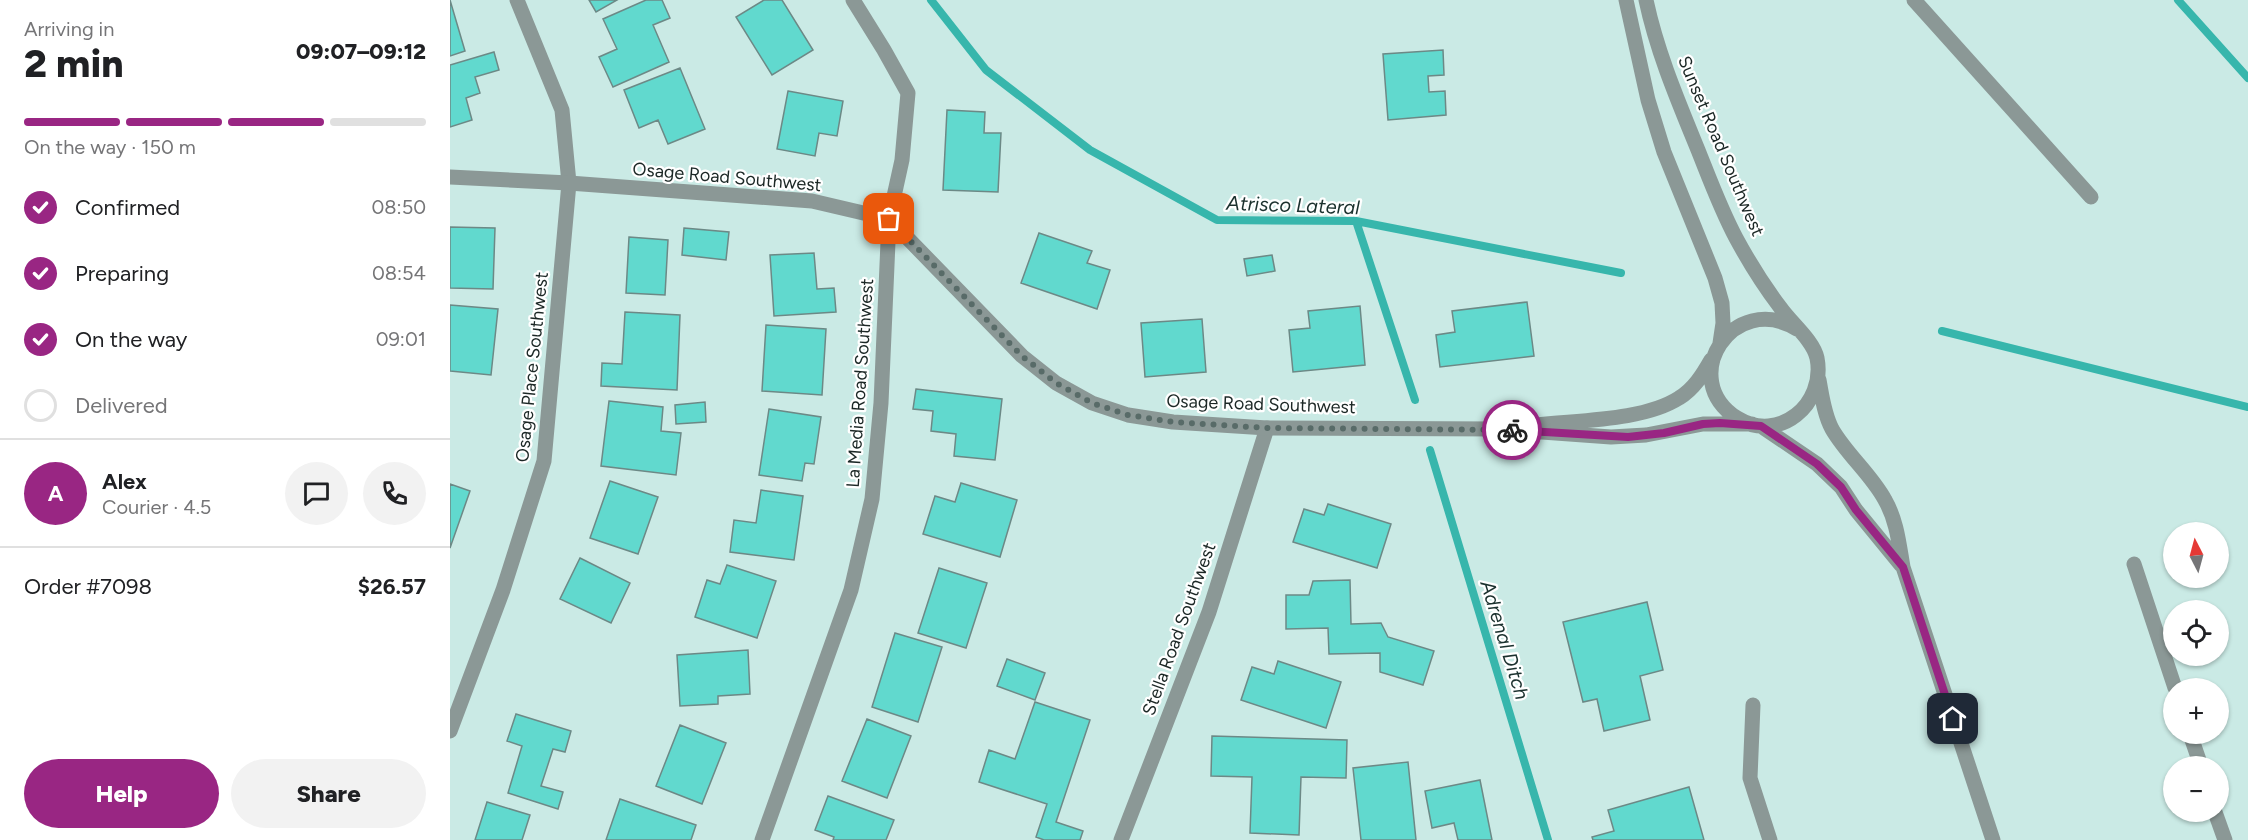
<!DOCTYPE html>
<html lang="en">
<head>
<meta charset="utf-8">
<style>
	:root { --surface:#fff; --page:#f2f2f2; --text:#202124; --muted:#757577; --line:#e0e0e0; --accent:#992683 }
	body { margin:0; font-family:Figtree,sans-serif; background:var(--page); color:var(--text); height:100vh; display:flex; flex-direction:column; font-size:22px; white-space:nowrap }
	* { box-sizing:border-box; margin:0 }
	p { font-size:20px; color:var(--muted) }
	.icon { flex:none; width:33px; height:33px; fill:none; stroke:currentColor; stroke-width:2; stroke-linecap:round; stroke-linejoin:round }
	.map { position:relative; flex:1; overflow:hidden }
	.panel { display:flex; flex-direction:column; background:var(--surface); width:450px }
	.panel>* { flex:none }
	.needle { width:39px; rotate:354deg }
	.fabs { position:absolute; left:1713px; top:522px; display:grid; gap:12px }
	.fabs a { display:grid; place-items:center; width:66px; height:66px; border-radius:50%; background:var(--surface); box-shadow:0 2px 4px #0004; font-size:30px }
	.pin { position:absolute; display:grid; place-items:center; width:51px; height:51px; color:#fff; margin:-26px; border-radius:12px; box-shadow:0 3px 9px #0006 }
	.courier { position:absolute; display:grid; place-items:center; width:60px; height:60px; margin:-30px; border:4px solid #992683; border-radius:50%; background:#fff; color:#222; box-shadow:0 2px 8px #0007 }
	.headline em { font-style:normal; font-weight:800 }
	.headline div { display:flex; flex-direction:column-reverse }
	.headline { display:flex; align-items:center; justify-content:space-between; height:102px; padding:0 24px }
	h1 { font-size:39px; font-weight:800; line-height:45px }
	.bar { display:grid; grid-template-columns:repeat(4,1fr); gap:9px 6px; align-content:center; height:72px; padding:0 24px }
	.bar i { height:8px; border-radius:4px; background:var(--line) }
	.bar .active { background:var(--accent) }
	.bar p { grid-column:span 4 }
	.line { display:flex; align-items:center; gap:15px; padding:0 24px; border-top:2px solid var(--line) }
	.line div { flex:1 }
	.round { display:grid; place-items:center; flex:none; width:63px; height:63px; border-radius:32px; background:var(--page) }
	ol { padding:0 24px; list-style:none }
	li { display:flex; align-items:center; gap:18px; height:66px }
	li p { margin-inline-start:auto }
	li .icon { padding:6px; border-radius:50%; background:var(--accent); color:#fff; stroke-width:4 }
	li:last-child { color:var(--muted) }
	li i { width:33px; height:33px; border:3px solid var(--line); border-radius:50% }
	.button { display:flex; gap:12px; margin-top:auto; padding:12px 24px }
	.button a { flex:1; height:69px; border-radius:36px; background:var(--accent); color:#fff; font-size:24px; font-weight:800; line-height:69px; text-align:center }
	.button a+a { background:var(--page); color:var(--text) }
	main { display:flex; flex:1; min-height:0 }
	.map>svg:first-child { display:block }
</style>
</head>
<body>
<main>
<section class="panel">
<div class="headline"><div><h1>2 min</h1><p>Arriving in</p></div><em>09:07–09:12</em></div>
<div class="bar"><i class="active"></i><i class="active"></i><i class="active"></i><i></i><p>On the way · 150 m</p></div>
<ol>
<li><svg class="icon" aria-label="check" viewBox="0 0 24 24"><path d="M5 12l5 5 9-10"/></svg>Confirmed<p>08:50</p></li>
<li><svg class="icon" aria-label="check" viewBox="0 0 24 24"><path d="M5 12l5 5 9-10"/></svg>Preparing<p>08:54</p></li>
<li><svg class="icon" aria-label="check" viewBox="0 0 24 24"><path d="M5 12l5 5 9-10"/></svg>On the way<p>09:01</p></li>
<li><i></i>Delivered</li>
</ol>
<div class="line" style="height:108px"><b class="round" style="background:var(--accent);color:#fff">A</b><div><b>Alex</b><p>Courier · 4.5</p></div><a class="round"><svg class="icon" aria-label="chat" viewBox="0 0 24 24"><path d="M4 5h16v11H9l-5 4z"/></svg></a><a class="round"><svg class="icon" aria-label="phone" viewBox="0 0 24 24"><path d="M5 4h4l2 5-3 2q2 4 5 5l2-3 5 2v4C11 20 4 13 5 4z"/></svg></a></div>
<div class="line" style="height:78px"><div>Order #7098</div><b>$26.57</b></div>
<div class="button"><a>Help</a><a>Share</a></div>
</section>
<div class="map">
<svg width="1798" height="840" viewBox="0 0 1798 840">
	<rect width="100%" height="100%" fill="#caeae5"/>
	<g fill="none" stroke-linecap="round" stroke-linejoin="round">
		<path stroke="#37b6ac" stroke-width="8" d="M481,0L536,70L640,150L767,220L906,221L1171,273
			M1728,0L1798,78
			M906,221L965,400
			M1492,331L1798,407
			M980,450L1098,840"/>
	</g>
	<path fill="#61d9ce" stroke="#6c8986" stroke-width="1.5" d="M0,0L15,51L0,56Z
		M139,0H167L146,12Z
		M196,0H212L220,18L203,25L219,62L163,87L149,57L167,49L153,19Z
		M314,0H332L363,50L322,75L286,17Z
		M993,50L994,75L978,76L979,92L995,91L996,115L938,120L933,54Z
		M44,52L49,70L25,77L30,93L16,98L22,120L0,127V65Z
		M230,68L255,129L218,144L208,120L189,128L174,90Z
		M338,91L393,101L387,136L369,133L365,156L327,149Z
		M497,110L535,112L534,133H551L548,192L493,190Z
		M0,227L45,228L43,289L0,288Z
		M234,228L279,232L276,260L232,255Z
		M589,233L642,251L637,263L660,270L647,309L571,283Z
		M179,237L218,240L215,295L176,293Z
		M364,253L367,289L384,288L386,312L324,316L320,255Z
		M822,255L825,271L797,276L794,259Z
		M1077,302L1084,356L990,367L986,335L1005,332L1002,311Z
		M0,305L48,309L41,375L0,371Z
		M910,306L915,365L843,372L839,330L860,328L858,311Z
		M175,312L230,315L227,390L151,386L152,363L172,364Z
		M752,319L756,372L695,377L691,323Z
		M316,325L376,329L372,395L312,391Z
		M466,389L552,399L545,460L504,456L506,434L481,431L483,411L463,409Z
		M159,401L213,407L211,431L231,433L226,475L151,466Z
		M255,402L256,422L226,424L225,405Z
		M319,409L371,417L364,464L355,463L352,481L309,475Z
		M160,481L208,497L188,554L140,538Z
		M511,483L567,500L550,557L473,534L485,496L505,502Z
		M0,484L20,491L0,548Z
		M311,490L353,496L344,560L280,552L284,520L306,523Z
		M878,504L941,524L927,568L843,542L854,509L874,515Z
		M130,558L180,583L161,623L110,599Z
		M277,565L326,581L307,638L245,617L257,580L270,584Z
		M489,568L537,583L516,648L468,633Z
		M900,580L901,624L931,623L938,637L984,651L973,685L930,672V653L879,654L878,628L836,629V595H859L863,581Z
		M1197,602L1213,670L1190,676L1200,720L1154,731L1147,699L1133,702L1113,622Z
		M445,633L492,647L468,722L422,707Z
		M298,650L300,694L268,696V704L230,706L227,655Z
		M557,659L595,673L585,700L547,686Z
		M828,661L891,682L876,728L791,700L802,667L824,674Z
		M585,702L640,720L606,822L633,831L630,840H594L586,837L597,804L529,782L539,750L565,759Z
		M66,714L121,731L115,752L103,749L91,786L113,792L108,809L58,793L72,746L57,741Z
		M417,719L461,736L437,798L392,781Z
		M230,725L276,743L252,804L206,786Z
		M762,736L897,740L896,778L851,777L849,835L800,833L802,777L761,776Z
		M958,762L966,840H911L903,768Z
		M1030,780L1042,840H1008L1004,823L982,828L975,791Z
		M1239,787L1254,840H1143L1142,837L1164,831L1158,810Z
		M378,796L444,820L436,840H383L384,837L365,830Z
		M170,799L246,825L241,840H156Z
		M37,802L80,815L72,840H25Z"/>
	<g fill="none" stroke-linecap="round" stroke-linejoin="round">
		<path stroke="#8b9896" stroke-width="15" d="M1464,0L1641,197
			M1684,564L1725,688
			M1303,705L1300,778L1320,840
			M0,731L53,590L94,461L119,183L112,110L67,0
			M1740,734L1751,766
			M1765,812L1775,840
			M312,840L401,590L422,499L431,403L439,219L452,160L458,93L434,50L403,0
			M671,840L759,612L817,428"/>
		<path stroke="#8b9896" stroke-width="15" d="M1176,0L1198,100L1214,152L1265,278L1272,303L1273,323L1270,343
			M1196,0C1207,52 1228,101 1248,150C1260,180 1271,210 1286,238C1299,262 1314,286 1330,307C1341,323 1363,340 1367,358C1376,404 1329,444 1287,418C1226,379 1283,290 1347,329
			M0,177L119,183L362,201L439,219L572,356L606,383L642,403L678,415L723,422L817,428L1050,429L1161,437L1196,435L1253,424H1302
			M1369,380C1372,396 1374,414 1382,429C1397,455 1421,474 1435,500C1447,521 1449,544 1453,567L1543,840
			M1086,425C1128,420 1193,421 1229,398C1244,389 1253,374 1261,360
			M1311,426L1367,464L1391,487L1406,510L1451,565"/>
	</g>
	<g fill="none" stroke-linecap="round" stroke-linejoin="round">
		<path stroke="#586b68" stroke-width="6" stroke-dasharray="0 10.8" d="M439,219L572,356L606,383L642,403L678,415L723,422L817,428L1062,430"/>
		<path stroke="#992683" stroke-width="8" d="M1062,430L1178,437L1214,433L1253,424L1270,423L1311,426L1367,464L1391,487L1406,510L1453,567L1503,719"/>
	</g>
	<g text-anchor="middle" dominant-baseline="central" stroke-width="4.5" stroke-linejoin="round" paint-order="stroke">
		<g font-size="18" fill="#1b2725" stroke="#fff">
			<text transform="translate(1271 146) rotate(67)">Sunset Road Southwest</text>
			<text transform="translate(277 177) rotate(5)">Osage Road Southwest</text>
			<text transform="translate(82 367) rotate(-84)">Osage Place Southwest</text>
			<text transform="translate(410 383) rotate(-86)">La Media Road Southwest</text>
			<text transform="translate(811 404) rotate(2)">Osage Road Southwest</text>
			<text transform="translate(729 629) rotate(-70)">Stella Road Southwest</text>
		</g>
		<g font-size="20" font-style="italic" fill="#1b312e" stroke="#fff">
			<text transform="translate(843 205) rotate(2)">Atrisco Lateral</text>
			<text transform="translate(1055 640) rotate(73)">Adrenal Ditch</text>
		</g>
	</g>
</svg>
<div class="fabs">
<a><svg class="needle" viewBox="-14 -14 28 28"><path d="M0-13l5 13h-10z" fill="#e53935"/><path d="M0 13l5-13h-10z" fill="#757577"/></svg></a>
<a><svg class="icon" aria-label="locate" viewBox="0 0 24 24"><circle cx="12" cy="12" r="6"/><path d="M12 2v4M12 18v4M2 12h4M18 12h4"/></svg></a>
<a>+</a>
<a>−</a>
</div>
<div class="pin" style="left:439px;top:219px;background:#ea580c"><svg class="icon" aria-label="bag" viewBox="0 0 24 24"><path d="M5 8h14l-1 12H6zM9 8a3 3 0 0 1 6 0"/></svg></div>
<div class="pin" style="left:1503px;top:719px;background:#1f2937"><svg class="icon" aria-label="home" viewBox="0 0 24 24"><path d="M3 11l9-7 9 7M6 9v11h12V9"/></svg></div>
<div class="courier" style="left:1062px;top:430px"><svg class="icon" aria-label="bike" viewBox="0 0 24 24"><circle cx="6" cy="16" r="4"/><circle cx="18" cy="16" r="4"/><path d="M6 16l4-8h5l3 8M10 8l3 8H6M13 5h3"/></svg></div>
</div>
</main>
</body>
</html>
